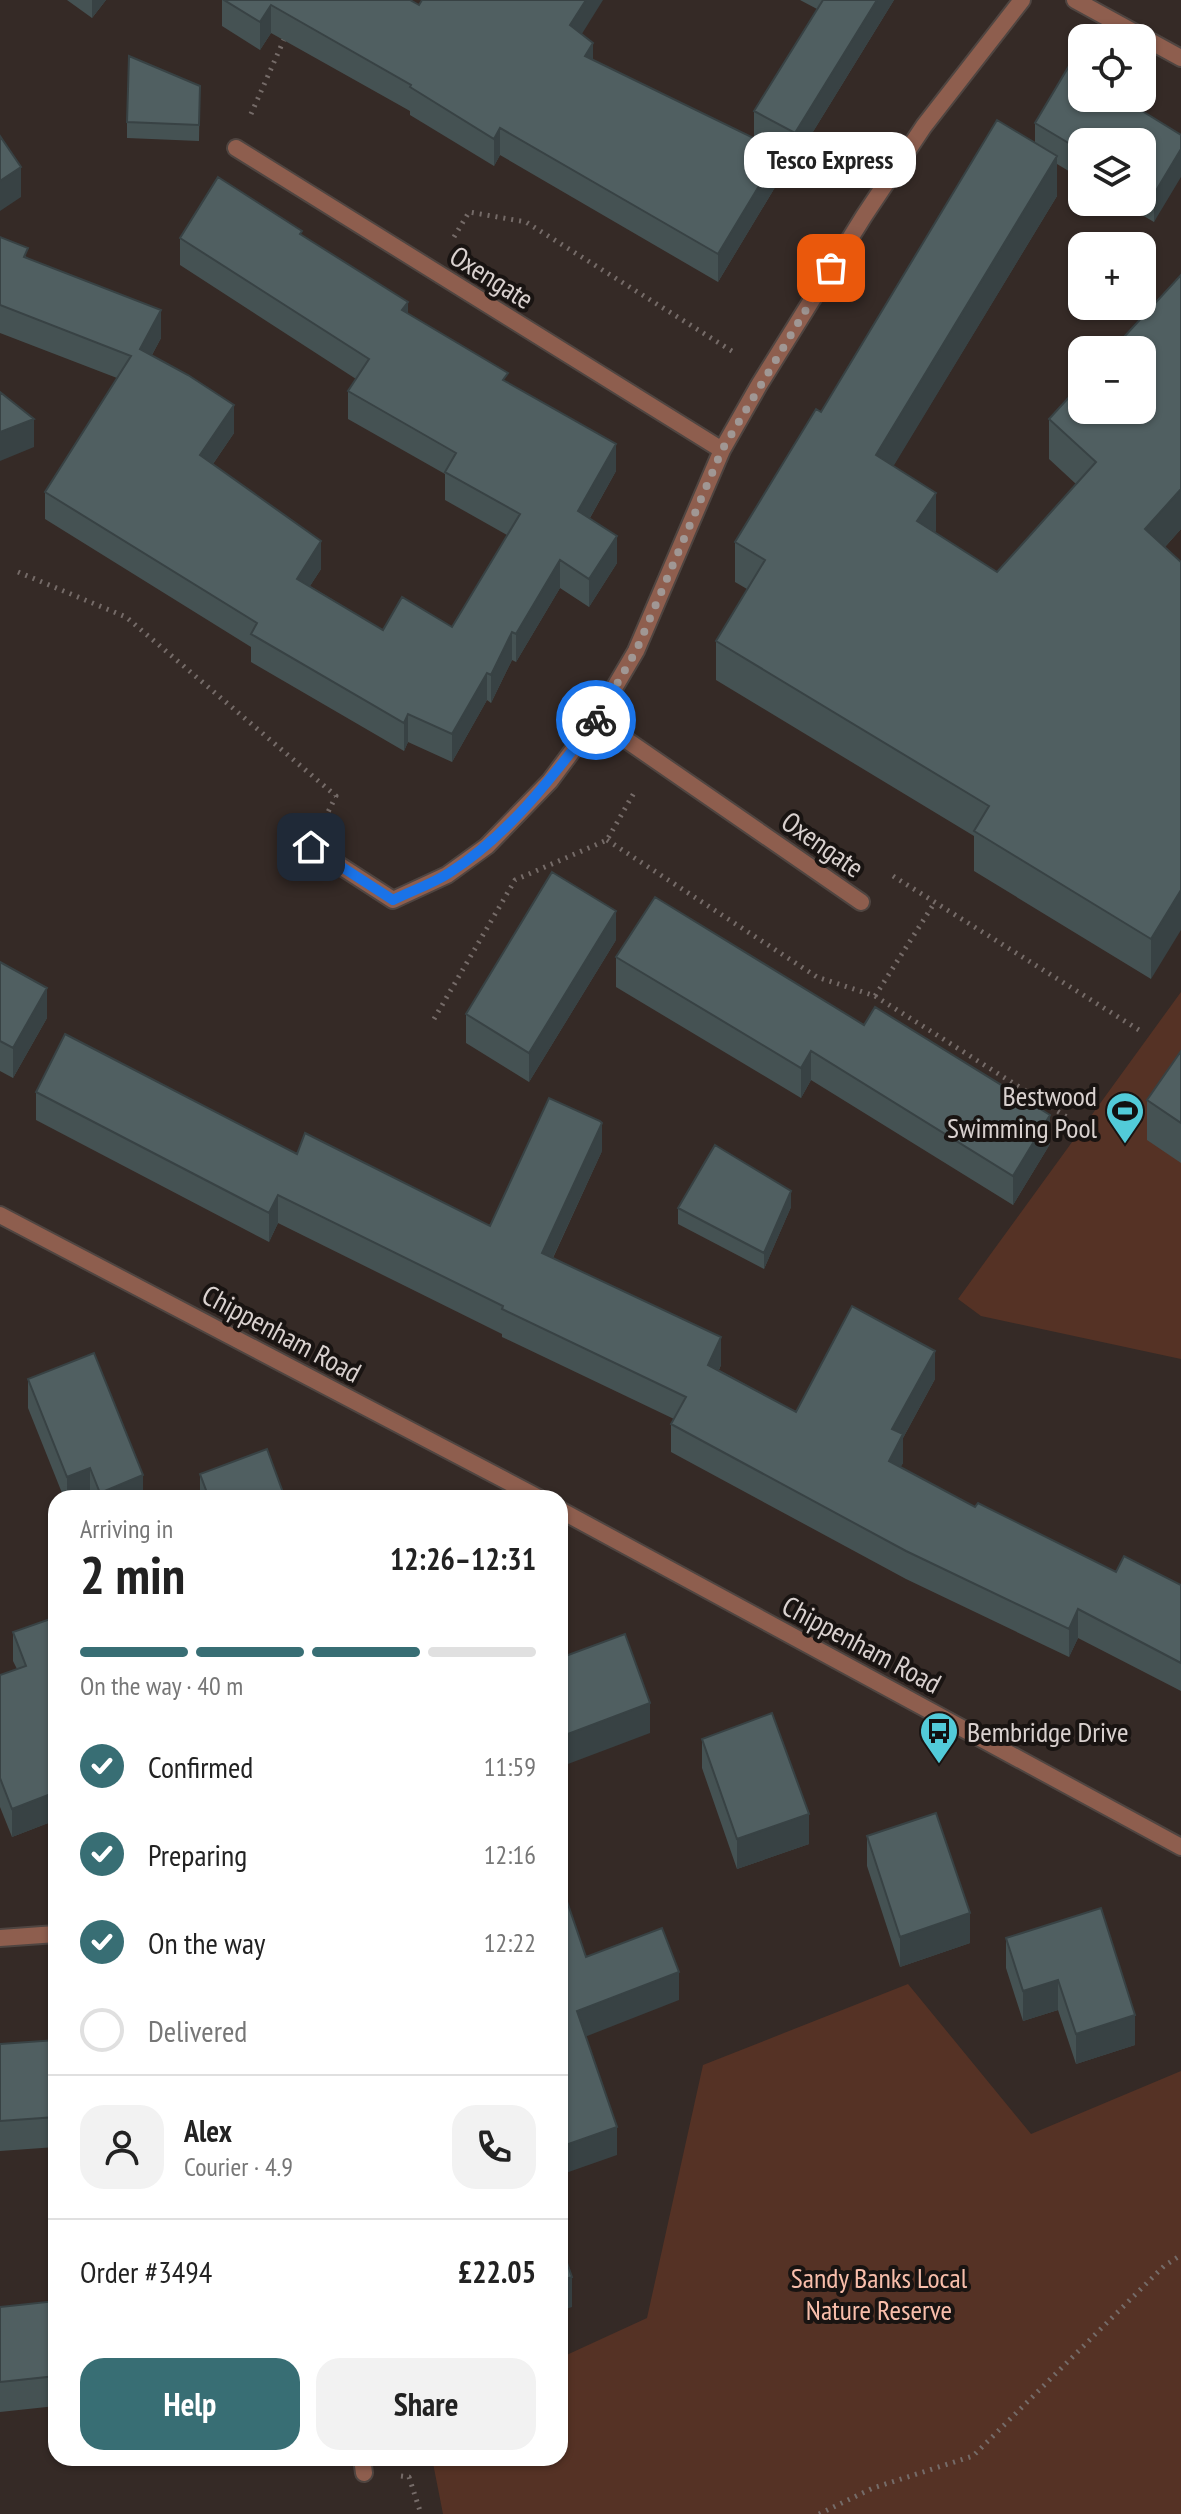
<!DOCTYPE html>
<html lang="en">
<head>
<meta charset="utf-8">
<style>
	:root { --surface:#fff; --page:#f2f2f2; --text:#222; --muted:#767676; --line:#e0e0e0; --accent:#386e74 }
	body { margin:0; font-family:"PT Sans Narrow",sans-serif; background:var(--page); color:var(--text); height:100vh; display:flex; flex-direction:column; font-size:30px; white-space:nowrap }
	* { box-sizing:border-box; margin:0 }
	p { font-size:26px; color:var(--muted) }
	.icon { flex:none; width:44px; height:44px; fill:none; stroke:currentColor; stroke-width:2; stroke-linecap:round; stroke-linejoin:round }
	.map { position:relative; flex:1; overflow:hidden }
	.side { position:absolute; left:48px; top:1490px; width:520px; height:976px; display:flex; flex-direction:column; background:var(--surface); border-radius:24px; box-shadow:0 2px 6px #0004 }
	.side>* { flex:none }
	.buttons { position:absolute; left:1068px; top:24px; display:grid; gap:16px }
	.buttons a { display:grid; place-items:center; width:88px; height:88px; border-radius:16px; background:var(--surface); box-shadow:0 2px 6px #0004; font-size:40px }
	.pin { position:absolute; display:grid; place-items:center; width:68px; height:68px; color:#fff; margin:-34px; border-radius:16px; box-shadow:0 4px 12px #0006 }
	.courier { position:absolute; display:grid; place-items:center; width:80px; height:80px; margin:-40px; border:6px solid #1a73e8; border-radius:50%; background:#fff; color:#222; box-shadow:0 2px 10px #0007 }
	.bubble { position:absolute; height:56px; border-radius:24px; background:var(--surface); box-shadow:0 2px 6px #0004; font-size:26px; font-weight:700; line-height:56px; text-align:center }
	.headline em { font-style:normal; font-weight:700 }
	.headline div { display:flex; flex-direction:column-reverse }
	.headline { display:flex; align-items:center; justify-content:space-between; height:136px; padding:0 32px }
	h1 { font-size:52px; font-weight:700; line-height:60px }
	.bar { display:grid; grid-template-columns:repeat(4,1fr); gap:12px 8px; align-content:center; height:96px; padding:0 32px }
	.bar i { height:10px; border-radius:6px; background:var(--line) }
	.bar .selected { background:var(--accent) }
	.bar p { grid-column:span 4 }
	.line { display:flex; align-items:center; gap:20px; padding:0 32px; border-top:2px solid var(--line) }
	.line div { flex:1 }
	.round { display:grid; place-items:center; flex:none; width:84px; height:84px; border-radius:24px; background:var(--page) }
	ol { padding:0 32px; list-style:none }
	li { display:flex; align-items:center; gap:24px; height:88px }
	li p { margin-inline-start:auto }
	li .icon { padding:8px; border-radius:50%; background:var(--accent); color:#fff; stroke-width:4 }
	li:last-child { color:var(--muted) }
	li i { width:44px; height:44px; border:4px solid var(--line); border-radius:50% }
	.button { display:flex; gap:16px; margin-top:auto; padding:16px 32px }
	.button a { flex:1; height:92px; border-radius:24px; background:var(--accent); color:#fff; font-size:32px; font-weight:700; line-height:92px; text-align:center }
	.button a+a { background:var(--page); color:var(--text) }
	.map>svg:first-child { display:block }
</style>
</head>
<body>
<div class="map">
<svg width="1181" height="2514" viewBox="0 0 1181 2514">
	<rect width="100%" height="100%" fill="#352a26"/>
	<path fill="#553225" d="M1181,992V1359L981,1316L958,1299Z
		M908,1984L1031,2134L1181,2071V2514H443L432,2458H560V2358L647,2318L703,2065Z"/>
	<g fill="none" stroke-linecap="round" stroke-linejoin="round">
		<defs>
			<path id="street" d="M1075,0L1181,58
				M236,148L722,450
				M596,719L861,902
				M311,847L393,900L447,875L487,846L550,781L596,719L636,651L722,450L759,385L864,216L924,126L1022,0
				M0,1215L539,1498
				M560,1510L1181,1847
				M0,1938L56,1934
				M362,2458L364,2473"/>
		</defs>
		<use href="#street" stroke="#4f4541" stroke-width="20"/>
		<path stroke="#756b68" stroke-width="5" stroke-dasharray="2 6" stroke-linecap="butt" d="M251,114L286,35
			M454,237L469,212L526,222L735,353
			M18,572L126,617L336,796L328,812
			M607,840L817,977L875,996L935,902
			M893,876L1139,1030
			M875,996L1070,1119
			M434,1019L515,880L607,840L635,791
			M401,2476L409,2477L421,2514
			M819,2514L873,2488L973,2456L1164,2266L1181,2255"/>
		<use href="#street" stroke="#8e5e4e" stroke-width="16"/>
	</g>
	<path fill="#455253" d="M67,0H106L92,18Z
		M222,0H410L419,5L582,34L593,60L754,138V111L817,9L800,0H894L795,161L780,153V179L718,282L500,155L494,166L410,115V111L271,33L260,50L222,26Z
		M200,86L199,141L127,138V122Z
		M1035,123L1181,135L1154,222L1120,202H1142V142H1082V179L1057,164V196L893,466L936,533L997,572L1076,484L1049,459V419L1181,275V529L1165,547L1151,979L974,871V836L716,680V641L747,589L735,582V542L821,412L1035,143Z
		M302,235L408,314L508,383L616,471L590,518L617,563L589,607L560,588L516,662L512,660L491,703L487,700L452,762L408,742L404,751L251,662V647L45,519V492L117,378L0,333V237L28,258L161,338L152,355L234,433L213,464L321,569L310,586L383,630L452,627L507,535L445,500V474L348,419V391L356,379L180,265V238Z
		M616,940L529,1082L466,1043V1014Z
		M616,957L1050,1144L1013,1205L811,1080L801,1098L616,987Z
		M0,962L47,1018L13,1078L0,1071Z
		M1181,1051V1163L1147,1140V1100Z
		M36,1092L297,1154L490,1226L602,1151L553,1258L721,1365L719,1370L796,1412L935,1379L903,1438V1463L900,1467L975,1507L1116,1572L1181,1585V1691L1078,1638L1069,1657L906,1579L671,1452V1424L674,1419L502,1337V1334L278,1223L269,1242L36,1120Z
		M791,1207L764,1269L678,1224V1208Z
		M28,1379L143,1498H90V1497L87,1498H64L28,1408Z
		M200,1474L285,1498H200Z
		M56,1617V1820L12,1837L0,1807V1675L17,1669L13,1661V1632Z
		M702,1739L809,1844L737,1869L702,1768Z
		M867,1836L970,1943L900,1967L867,1866Z
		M1006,1938L1135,2045L1076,2064L1058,2010L1023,2021L1006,1968Z
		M56,2040V2147L0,2151V2044Z
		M56,2301V2406L0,2412V2307Z"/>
	<path fill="#384244" d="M92,0H106L92,18Z
		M586,0H603L570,53V25Z
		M877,0H894L795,161V133Z
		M271,5V33L260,50V22Z
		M593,43V70L585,56Z
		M500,128V155L494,166V139Z
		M1181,149V177L1154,222V194Z
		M780,151V179L718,282V254Z
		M1057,156V196L876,495V455Z
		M21,167V197L0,211V181Z
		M408,302V330L402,310Z
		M161,310V338L140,377V349Z
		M234,405V433L200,483V455Z
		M34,419V447L0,461V432Z
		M616,444V471L578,539V511Z
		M1181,489V529L1145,569V529Z
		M936,493V532L917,521Z
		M617,536V563L589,607V579Z
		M321,541V569L297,606V579Z
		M560,560V588L516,662V634Z
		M512,632V660L491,703V675Z
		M487,673V700L452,762V734Z
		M408,714V742L404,751V723Z
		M1181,890V930L1151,979V939Z
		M616,911V940L529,1082V1053Z
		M47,988V1018L13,1078V1048Z
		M811,1051V1080L801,1098V1068Z
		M1050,1115V1144L1013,1205V1176Z
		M602,1123V1151L542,1281V1253Z
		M791,1191V1207L764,1269V1253Z
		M278,1195V1223L269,1242V1213Z
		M721,1337V1365L708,1393V1365Z
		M935,1351V1379L903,1438V1463L889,1489V1461L892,1429Z
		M90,1468V1497L87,1498H67V1477Z
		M143,1475V1498H100V1493Z
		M1078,1609V1638L1069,1657V1629Z
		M650,1703V1733L560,1767V1737Z
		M56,1792V1820L12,1837V1809Z
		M809,1814V1844L737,1869V1839Z
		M970,1913V1943L900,1967V1937Z
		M679,1972V2000L577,2040V2011Z
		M1058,1980V2010L1023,2021V1991Z
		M1135,2015V2045L1076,2064V2034Z
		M617,2127V2155L560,2175V2147Z
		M572,2277V2307L560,2311V2281Z"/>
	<path fill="#505f61" stroke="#384244" stroke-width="2" d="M224,0H410L419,5L422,0H586L570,25L593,43L585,56L780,151L718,254L500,128L494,139L410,87L411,85L271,5L260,22Z
		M823,0H877L795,133L754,111Z
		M129,56L200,86L199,125L127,122Z
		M1069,66L1082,74V98H1121L1181,135V149L1154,194L1142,187V142H1082V151L1035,123Z
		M997,120L1057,156L876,455L936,493L917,521L997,572L1096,462L1049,419L1082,383V410H1142V350H1112L1181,275V489L1145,529L1181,562V890L1151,939L974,831L989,806L716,641L765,560L735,542L816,409L821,412Z
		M0,136L21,167L0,181Z
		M218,177L302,231L300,234L408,302L402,310L508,373L503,380L616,444L578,511L617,536L589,579L560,560L516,634L512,632L491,675L487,673L452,734L408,714L404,723L251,634L257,623L45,492L131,356L0,305V237L28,248L24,257L161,310L140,349L188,375L234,405L200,455L321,541L297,579L383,630L402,597L452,627L520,514L445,472L456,453L348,391L369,359L180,238Z
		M0,392L34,419L0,432Z
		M552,872L616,911L529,1053L466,1014Z
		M655,897L864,1025L875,1007L1050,1115L1013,1176L811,1051L801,1068L616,957Z
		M0,962L47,988L13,1048L0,1041Z
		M65,1034L297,1154L305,1133L490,1226L549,1098L600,1121L602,1123L542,1253L721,1337L708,1365L796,1412L852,1306L935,1351L892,1429L903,1434L889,1461L975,1507L978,1503L1116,1572L1124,1556L1181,1585V1663L1078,1609L1069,1629L906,1551L671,1424L686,1397L502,1309L503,1306L278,1195L269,1213L36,1092Z
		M1181,1051V1123L1147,1100Z
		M715,1145L791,1191L764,1253L678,1208Z
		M94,1353L143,1475L100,1493L90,1468L67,1477L28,1379Z
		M267,1449L285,1498H209L200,1474Z
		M56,1617V1792L12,1809L0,1778V1675L26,1666L13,1632Z
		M625,1634L650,1703L560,1737V1658Z
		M772,1713L809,1814L737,1839L702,1739Z
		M936,1813L970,1913L900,1937L867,1836Z
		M560,1881L586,1957L662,1928L679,1972L577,2011L617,2127L560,2147Z
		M1101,1908L1135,2015L1076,2034L1058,1980L1023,1991L1006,1938Z
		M56,2040V2117L0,2121V2044Z
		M560,2243L572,2277L560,2281Z
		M56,2301V2376L0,2382V2307Z"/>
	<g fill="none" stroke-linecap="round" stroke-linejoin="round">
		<path stroke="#a09794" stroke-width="8" stroke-dasharray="0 14.4" d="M596,720L636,651L722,450L831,268"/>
		<path stroke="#1a73e8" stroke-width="10" d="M311,847L393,900C411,891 432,884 449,873C509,835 553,776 596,720"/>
	</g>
	<defs>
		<symbol id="stadium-pin" viewBox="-11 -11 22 30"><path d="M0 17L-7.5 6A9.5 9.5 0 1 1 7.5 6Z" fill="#52cbd9" stroke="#191412"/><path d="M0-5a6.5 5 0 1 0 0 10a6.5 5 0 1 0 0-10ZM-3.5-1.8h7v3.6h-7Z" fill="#111"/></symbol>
		<symbol id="bus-pin" viewBox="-11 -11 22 30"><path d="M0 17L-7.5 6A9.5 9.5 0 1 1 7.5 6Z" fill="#52cbd9" stroke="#191412"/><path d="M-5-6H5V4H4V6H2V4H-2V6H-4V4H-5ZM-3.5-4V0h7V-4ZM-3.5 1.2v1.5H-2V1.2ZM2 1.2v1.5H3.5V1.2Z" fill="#111"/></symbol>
	</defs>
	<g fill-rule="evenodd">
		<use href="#stadium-pin" x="1103" y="1089" width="44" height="60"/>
		<use href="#bus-pin" x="917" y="1709" width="44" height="60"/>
	</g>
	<g text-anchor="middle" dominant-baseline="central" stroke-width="8" stroke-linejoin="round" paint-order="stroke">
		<g font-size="28" fill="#d9d1cf" stroke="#191412">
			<text transform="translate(492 277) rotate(32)">Oxengate</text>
			<text transform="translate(823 844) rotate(35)">Oxengate</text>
			<text transform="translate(282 1333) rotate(28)">Chippenham Road</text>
			<text transform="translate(862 1644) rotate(28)">Chippenham Road</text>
		</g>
		<g font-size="28" fill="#d9d1cf" stroke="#191412" text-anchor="end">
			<text x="1097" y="1095">Bestwood<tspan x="1097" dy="32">Swimming Pool</tspan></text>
			<text x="967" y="1731" text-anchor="start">Bembridge Drive</text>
		</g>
		<g font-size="28" fill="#f8beab" stroke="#191412">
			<text x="879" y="2277">Sandy Banks Local<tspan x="879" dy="32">Nature Reserve</tspan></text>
		</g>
	</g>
</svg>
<div class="buttons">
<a><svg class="icon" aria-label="locate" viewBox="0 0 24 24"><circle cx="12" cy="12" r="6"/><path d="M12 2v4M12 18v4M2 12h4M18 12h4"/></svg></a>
<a><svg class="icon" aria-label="layers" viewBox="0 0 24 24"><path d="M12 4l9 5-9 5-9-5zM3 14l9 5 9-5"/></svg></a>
<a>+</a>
<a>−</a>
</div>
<div class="pin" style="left:831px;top:268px;background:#ea580c"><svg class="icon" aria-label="bag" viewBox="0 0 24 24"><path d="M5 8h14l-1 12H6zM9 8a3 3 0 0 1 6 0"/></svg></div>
<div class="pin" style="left:311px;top:847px;background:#1f2937"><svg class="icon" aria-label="home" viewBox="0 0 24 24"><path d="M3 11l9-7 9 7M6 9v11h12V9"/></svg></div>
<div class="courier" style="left:596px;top:720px"><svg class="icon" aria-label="bike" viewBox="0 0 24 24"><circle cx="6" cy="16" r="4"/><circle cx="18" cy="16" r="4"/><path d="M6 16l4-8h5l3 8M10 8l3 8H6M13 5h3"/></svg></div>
<div class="bubble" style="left:744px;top:132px;width:172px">Tesco Express</div>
<section class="side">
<div class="headline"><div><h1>2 min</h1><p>Arriving in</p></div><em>12:26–12:31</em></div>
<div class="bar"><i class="selected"></i><i class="selected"></i><i class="selected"></i><i></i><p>On the way · 40 m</p></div>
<ol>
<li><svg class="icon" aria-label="check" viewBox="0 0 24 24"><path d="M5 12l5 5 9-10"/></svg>Confirmed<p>11:59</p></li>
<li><svg class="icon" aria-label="check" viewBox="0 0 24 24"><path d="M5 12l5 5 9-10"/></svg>Preparing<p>12:16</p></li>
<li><svg class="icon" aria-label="check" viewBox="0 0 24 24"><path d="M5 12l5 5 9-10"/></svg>On the way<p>12:22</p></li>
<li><i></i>Delivered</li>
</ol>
<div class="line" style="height:144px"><a class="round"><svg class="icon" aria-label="person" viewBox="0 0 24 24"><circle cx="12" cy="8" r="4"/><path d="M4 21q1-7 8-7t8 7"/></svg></a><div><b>Alex</b><p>Courier · 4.9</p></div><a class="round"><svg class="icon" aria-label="phone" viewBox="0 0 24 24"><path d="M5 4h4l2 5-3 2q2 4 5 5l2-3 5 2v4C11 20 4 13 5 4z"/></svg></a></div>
<div class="line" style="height:104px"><div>Order #3494</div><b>£22.05</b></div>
<div class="button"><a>Help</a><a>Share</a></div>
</section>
</div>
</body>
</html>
